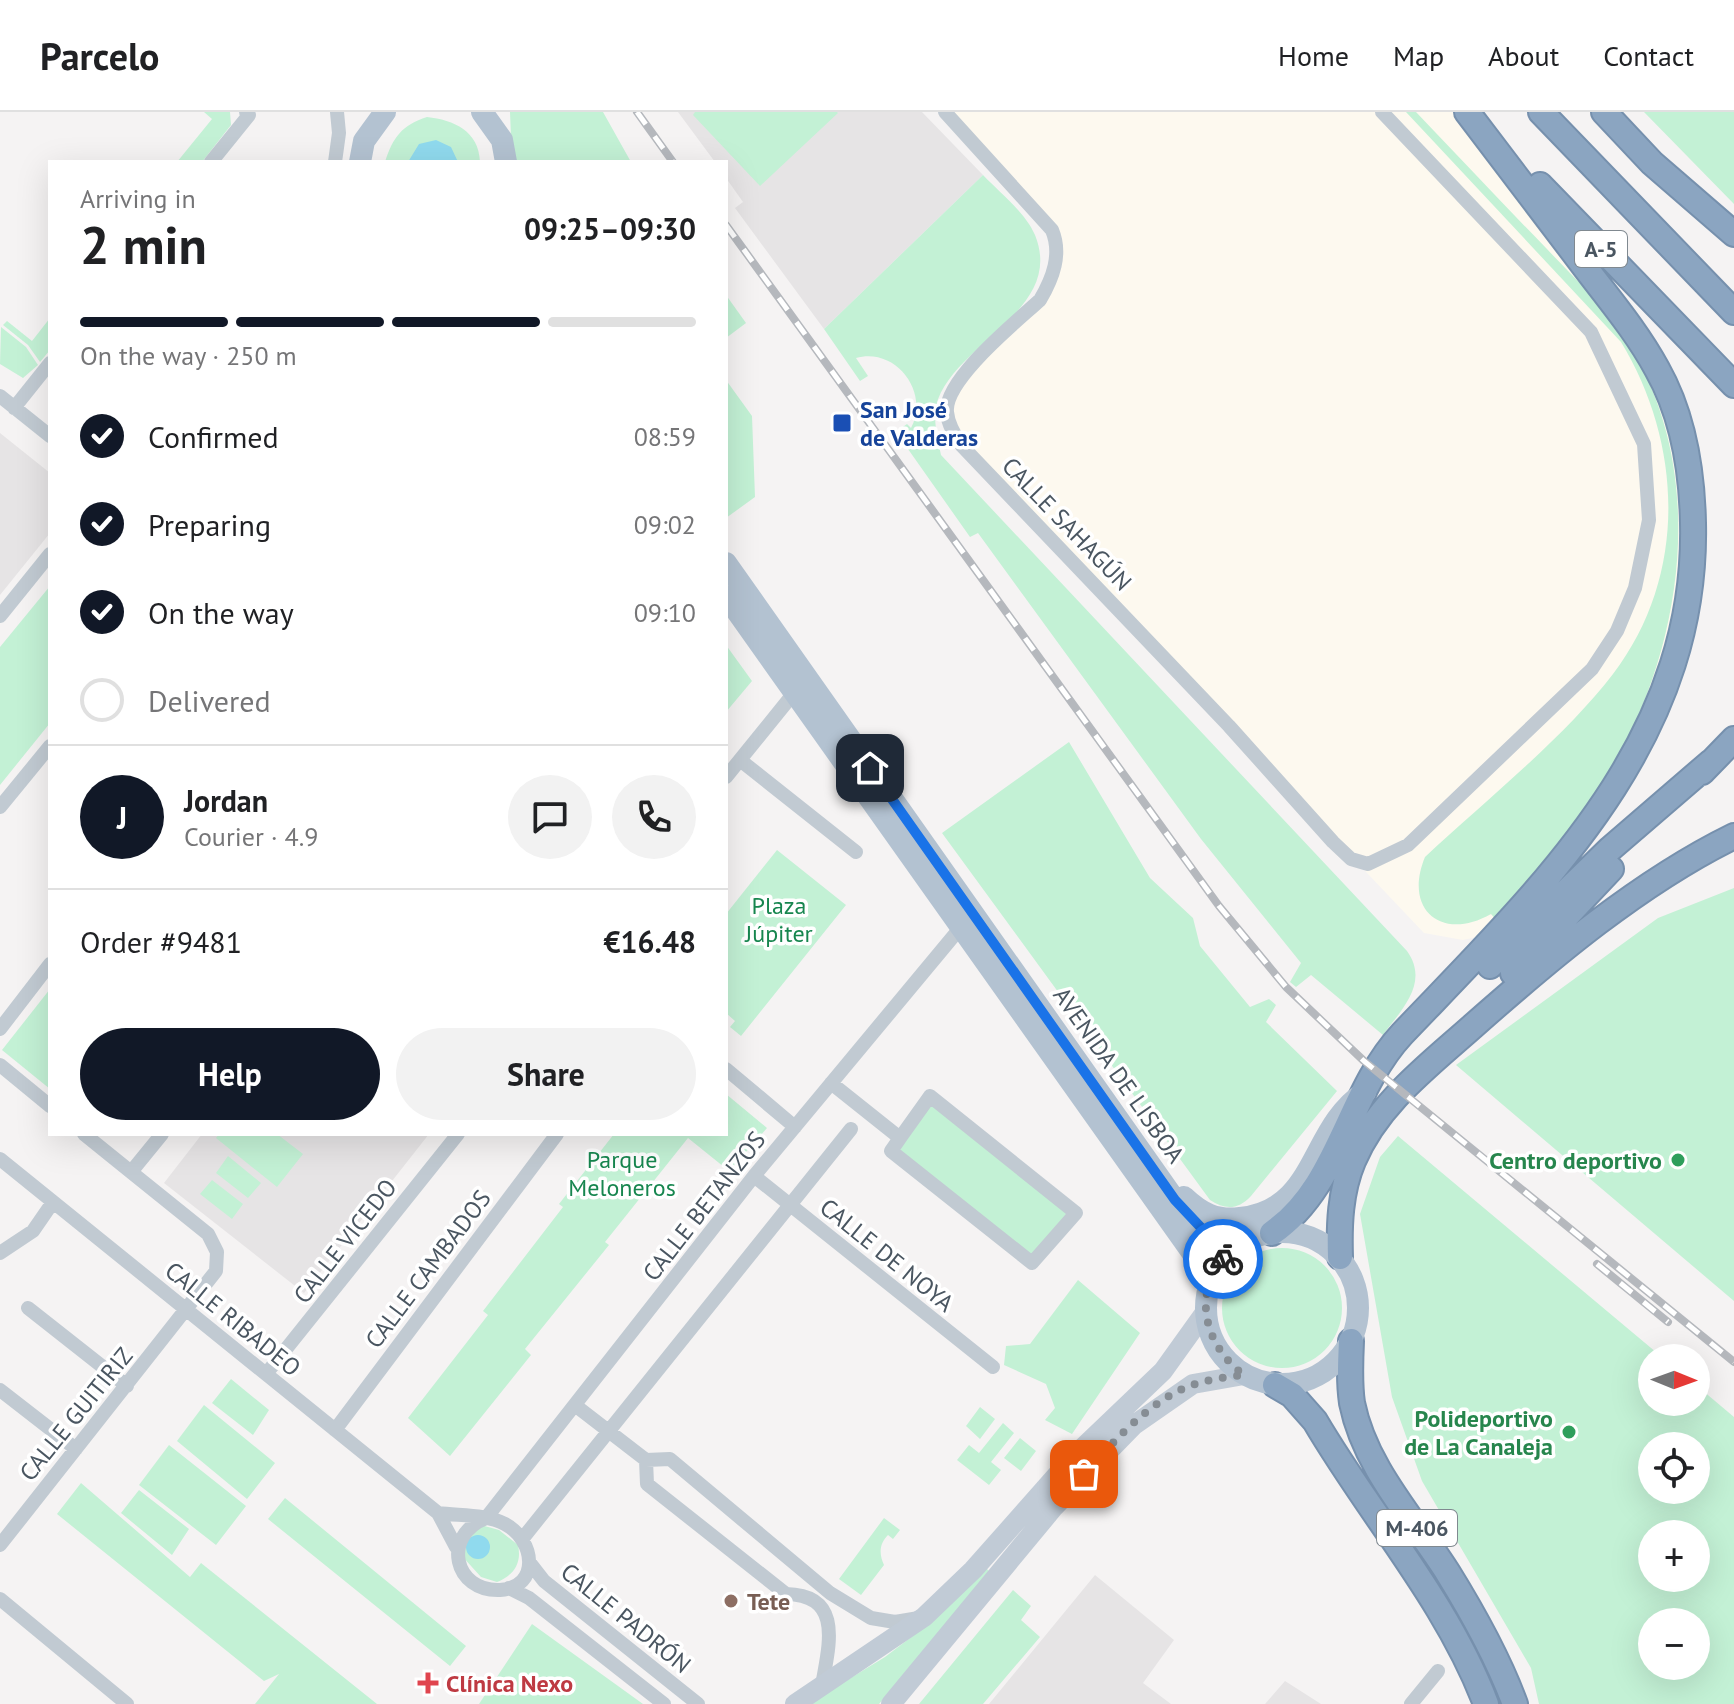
<!DOCTYPE html>
<html lang="en">
<head>
<meta charset="utf-8">
<style>
	:root { --surface:#fff; --page:#f2f2f2; --text:#202124; --muted:#757577; --line:#e0e0e0; --accent:#111827 }
	body { margin:0; font-family:"PT Sans",sans-serif; background:var(--page); color:var(--text); height:100vh; display:flex; flex-direction:column; font-size:30px; white-space:nowrap }
	* { box-sizing:border-box; margin:0 }
	p { font-size:26px; color:var(--muted) }
	.icon { flex:none; width:44px; height:44px; fill:none; stroke:currentColor; stroke-width:2; stroke-linecap:round; stroke-linejoin:round }
	.map { position:relative; flex:1; overflow:hidden }
	.side { position:absolute; left:48px; top:48px; width:680px; height:976px; display:flex; flex-direction:column; background:var(--surface); border-radius:0px; box-shadow:0 8px 32px #0002 }
	.side>* { flex:none }
	.needle { width:52px; rotate:91deg }
	.fabs { position:absolute; left:1638px; top:1232px; display:grid; gap:16px }
	.fabs a { display:grid; place-items:center; width:72px; height:72px; border-radius:50%; background:var(--surface); box-shadow:0 8px 32px #0002; font-size:40px }
	.pin { position:absolute; display:grid; place-items:center; width:68px; height:68px; color:#fff; margin:-34px; border-radius:16px; box-shadow:0 4px 12px #0006 }
	.courier { position:absolute; display:grid; place-items:center; width:80px; height:80px; margin:-40px; border:6px solid #1a73e8; border-radius:50%; background:#fff; color:#222; box-shadow:0 2px 10px #0007 }
	.head em { font-style:normal; font-weight:600 }
	.head div { display:flex; flex-direction:column-reverse }
	.head { display:flex; align-items:center; justify-content:space-between; height:136px; padding:0 32px }
	h1 { font-size:52px; font-weight:600; line-height:60px }
	.bar { display:grid; grid-template-columns:repeat(4,1fr); gap:12px 8px; align-content:center; height:96px; padding:0 32px }
	.bar i { height:10px; border-radius:6px; background:var(--line) }
	.bar .active { background:var(--accent) }
	.bar p { grid-column:span 4 }
	.line { display:flex; align-items:center; gap:20px; padding:0 32px; border-top:2px solid var(--line) }
	.line div { flex:1 }
	.round { display:grid; place-items:center; flex:none; width:84px; height:84px; border-radius:42px; background:var(--page) }
	ol { padding:0 32px; list-style:none }
	li { display:flex; align-items:center; gap:24px; height:88px }
	li p { margin-inline-start:auto }
	li .icon { padding:8px; border-radius:50%; background:var(--accent); color:#fff; stroke-width:4 }
	li:last-child { color:var(--muted) }
	li i { width:44px; height:44px; border:4px solid var(--line); border-radius:50% }
	.cta { display:flex; gap:16px; margin-top:auto; padding:16px 32px }
	.cta a { flex:1; height:92px; border-radius:48px; background:var(--accent); color:#fff; font-size:32px; font-weight:600; line-height:92px; text-align:center }
	.cta a+a { background:var(--page); color:var(--text) }
	header { display:flex; align-items:center; gap:48px; box-sizing:border-box; height:112px; padding:0 40px; background:var(--surface); border-bottom:2px solid var(--line) }
	header strong { font-size:38px }
	nav { display:flex; gap:44px; margin-inline-start:auto; font-size:28px }
	.map>svg:first-child { display:block }
</style>
</head>
<body>
<header>
<strong>Parcelo</strong>
<nav><a>Home</a><a>Map</a><a>About</a><a>Contact</a></nav>
</header>
<div class="map">
<svg width="1734" height="1592" viewBox="0 0 1734 1592">
	<rect width="100%" height="100%" fill="#f5f3f3"/>
	<path fill="#fdf9ef" d="M945,0H1467L1658,258L1693,440L1650,608L1490,822L1463,828L1424,821L962,334L948,287L1040,188L1057,130Z"/>
	<path fill="#e6e4e5" d="M678,0H922L983,63L824,217L735,96L743,90L726,66V50H715Z
		M0,321L50,361V421L0,483Z
		M202,1022H429L304,1181L164,1071Z
		M1095,1463L1174,1528L1143,1571L1171,1592H989Z
		M1285,1569L1321,1592H1265Z"/>
	<path fill="#c3f1d5" fill-rule="evenodd" d="M204,0H230L231,13L202,50H177L212,7Z
		M510,0H603L631,50H512Z
		M695,0H837L838,1L760,74L693,3Z
		M1406,0H1416C1459,45 1502,91 1546,136C1573,165 1604,193 1626,227C1709,358 1685,529 1611,659C1580,713 1537,761 1498,810L1491,802C1442,830 1403,798 1425,745C1485,689 1564,626 1613,562C1688,464 1683,332 1621,230Z
		M1644,0H1734V92Z
		M427,5C454,8 479,19 480,50H385C393,25 402,13 427,5Z
		M983,63C1000,81 1025,100 1035,123C1066,200 951,232 936,294C933,309 938,328 941,343L1407,839C1430,871 1401,898 1383,923L1311,863L1296,875L1290,870L1301,851L1201,727L978,421L970,425L896,320L907,312L911,316C930,280 896,235 856,246L868,264L860,269L824,217Z
		M726,183L746,211L726,226Z
		M50,206V238L40,250L28,233L3,213L7,209L32,229Z
		M1,215L26,235L38,253L23,266L0,252Z
		M726,268L752,304L755,385L726,406Z
		M50,474V611L0,673V535Z
		M726,533L752,569L726,600Z
		M1069,630L1150,766L1193,806L1200,834L1250,895L1269,887L1276,893L1266,910L1337,979L1251,1084C1238,1098 1225,1098 1210,1088L942,721Z
		M777,738L846,793L741,924L730,915L735,909L726,901V802Z
		M1734,776V1189L1456,953L1658,806Z
		M50,877V977L2,938Z
		M726,982L767,1016L729,1059L688,1026L605,1130L609,1133L525,1237L531,1243L450,1344L408,1306L488,1203L483,1199L563,1095L559,1092L614,1022H726Z
		M930,983L1077,1102L1032,1151L889,1039Z
		M219,1022H277L303,1042L277,1075L216,1026Z
		M1398,1024L1663,1246H1652V1290H1696V1273L1734,1305V1592H1539L1531,1556L1422,1369L1392,1285L1360,1102L1380,1045ZM1652,1334H1696V1378H1652ZM1652,1422H1696V1466H1652ZM1652,1510H1696V1554H1652Z
		M228,1044L261,1071L248,1086L216,1061Z
		M212,1068L243,1092L232,1107L200,1082Z
		M1222 1196a60 60 0 1 1 120 0a60 60 0 1 1-120 0Z
		M1078,1168L1140,1221L1072,1322L1045,1308L1055,1296L1046,1272L1004,1253L1006,1234L1030,1232Z
		M231,1267L269,1298L253,1323L212,1291Z
		M204,1293L275,1351L247,1387L177,1329Z
		M980,1295L995,1307L980,1327L966,1314Z
		M1003,1311L1014,1321L991,1350L1001,1358L989,1373L957,1348L969,1333L979,1341Z
		M1020,1326L1036,1339L1021,1359L1004,1346Z
		M169,1333L246,1394L216,1433L139,1373Z
		M81,1371L190,1465L201,1451L377,1592H255L279,1562L264,1569L57,1402Z
		M139,1378L189,1417L172,1443L121,1401Z
		M285,1386L466,1534L450,1554L268,1407Z
		M884,1406L900,1418L893,1427L888,1423C879,1432 879,1442 884,1453L861,1483L839,1467Z
		M481,1413L499,1418L518,1433C522,1451 514,1463 497,1470L481,1465L462,1444V1434Z
		M986,1456L989,1459L879,1592H808L885,1545L927,1513Z
		M1013,1478L1031,1494L1021,1508L1040,1525L983,1592H919Z
		M532,1512L643,1592H479Z"/>
	<path fill="#90daee" d="M436,28L451,35L458,50H408L419,32Z
		M466 1435a12 12 0 1 1 24 0a12 12 0 1 1-24 0Z"/>
	<g fill="none" stroke-linecap="round" stroke-linejoin="round">
		<defs>
			<path id="highway" d="M1541,0L1734,200
				M1604,0L1652,51L1734,122
				M1540,73L1734,273
				M1702,660L1734,627
				M1490,854L1610,737L1711,650
				M1513,861L1611,757
				M1272,1121C1340,1074 1347,981 1402,922C1541,776 1698,631 1693,411C1692,359 1683,303 1657,257C1637,220 1609,187 1584,154C1545,103 1506,51 1467,0
				M1340,1145C1339,1113 1340,1080 1353,1049C1377,992 1428,954 1473,914C1551,845 1640,770 1734,724
				M1351,1229C1350,1250 1349,1270 1352,1291C1365,1356 1414,1407 1448,1461C1474,1503 1498,1546 1515,1592
				M1275,1273L1292,1283L1315,1309C1370,1403 1447,1489 1486,1592"/>
		</defs>
		<use href="#highway" stroke="#7690ad" stroke-width="28"/>
		<path stroke="#c1cad2" stroke-width="14" d="M945,0L1052,118C1062,142 1053,166 1040,188C1016,210 944,268 947,300C948,313 955,324 962,334L1229,614L1333,730L1351,747L1368,752L1408,733L1592,557L1617,519L1635,476L1649,408L1644,332L1591,220L1382,0
			M211,50L249,3L246,0
			M335,50L339,21L337,0
			M0,284L50,324
			M14,296L50,251
			M0,504L50,442
			M740,648L856,740
			M726,665L794,581
			M0,695L50,634
			M0,917L50,852
			M0,953L50,994
			M726,957L795,1015
			M831,971L900,1026L891,1039L1032,1151L1076,1101L930,984L900,1026
			M84,1022L131,1060L162,1022
			M0,1047L438,1401L456,1435
			M754,1064L993,1255
			M0,1141L33,1119L53,1090
			M28,1196L127,1274
			M266,1262L458,1022
			M0,1278L76,1337
			M576,1294L646,1348
			M335,1318L557,1022
			M438,1401C459,1404 486,1402 505,1412C535,1428 541,1475 500,1478C454,1480 441,1424 486,1406L754,1064L966,809
			M523,1426L851,1017
			M0,1433L216,1159L217,1140L208,1122L131,1060
			M530,1451L544,1469L698,1592
			M509,1476L529,1486L664,1592
			M0,1487L127,1592
			M822,1574C828,1536 845,1483 786,1482L647,1372L646,1348L670,1347L830,1481L871,1506L895,1510L919,1506
			M1411,1592L1438,1559"/>
		<path stroke="#c1cbd6" stroke-width="20" d="M795,1592L924,1505L973,1458L1073,1345L1163,1259L1206,1199
			M891,1592L1054,1395L1134,1313L1193,1272L1244,1263"/>
		<path stroke="#b3c2d1" stroke-width="22" d="M482,0L502,28L506,50
			M360,50L364,29L385,0
			M726,451L1175,1088L1207,1122L1237,1133
			M726,484L1196,1146L1210,1171
			M1184,1085C1201,1101 1216,1109 1240,1106C1318,1098 1309,1016 1365,980
			M1206 1196a76 76 0 1 1 152 0a76 76 0 1 1-152 0Z"/>
		<use href="#highway" stroke="#8ba5c1" stroke-width="24"/>
		<defs>
			<path id="rail" d="M637,0L673,50
				M726,113L1219,794L1286,875L1364,949L1734,1250
				M1597,1152L1668,1210"/>
		</defs>
		<use href="#rail" stroke="#b5b8bd" stroke-width="8"/>
		<use href="#rail" stroke="#fff" stroke-width="5" stroke-dasharray="15" stroke-linecap="butt"/>
	</g>
	<g fill="none" stroke-linecap="round" stroke-linejoin="round">
		<path stroke="#868d94" stroke-width="8" stroke-dasharray="0 14.4" d="M1084,1362C1113,1330 1152,1286 1195,1272C1210,1267 1228,1265 1244,1263C1207,1236 1191,1185 1223,1147"/>
		<path stroke="#1a73e8" stroke-width="10" d="M870,656L1175,1088L1207,1122L1237,1133L1223,1147"/>
	</g>
	<rect fill="#1a4fb4" stroke="#fff" stroke-width="3" x="832" y="301" width="20" height="20" rx="4"/>
	<g fill="#2e9e5b" stroke="#fff" stroke-width="3">
		<circle cx="1678" cy="1048" r="8"/>
		<circle cx="1569" cy="1320" r="8"/>
	</g>
	<circle fill="#8d6e63" stroke="#fff" stroke-width="3" cx="731" cy="1489" r="8"/>
	<path fill="#e0444e" stroke="#fff" stroke-width="3" d="M424 1559h8v8h8v8h-8v8h-8v-8h-8v-8h8z"/>
	<g text-anchor="middle" dominant-baseline="central" stroke-width="7" stroke-linejoin="round" paint-order="stroke">
		<g fill="#fff" stroke="#808990" stroke-width="2">
			<rect x="1575" y="119" width="52" height="36" rx="6"/>
			<rect x="1377" y="1398" width="80" height="36" rx="6"/>
		</g>
		<g font-size="22" font-weight="bold" fill="#4a5661">
			<text x="1601" y="137">A-5</text>
			<text x="1417" y="1416">M-406</text>
		</g>
		<g font-size="24" font-weight="bold" fill="#164399" stroke="#fff" text-anchor="start">
			<text x="860" y="297">San José<tspan x="860" dy="28">de Valderas</tspan></text>
		</g>
		<g font-size="24" fill="#4a5661" stroke="#fff">
			<text transform="translate(1067 412) rotate(46)">CALLE SAHAGÚN</text>
			<text transform="translate(1119 963) rotate(55)">AVENIDA DE LISBOA</text>
			<text transform="translate(704 1094) rotate(-52)">CALLE BETANZOS</text>
			<text transform="translate(345 1129) rotate(-52)">CALLE VICEDO</text>
			<text transform="translate(887 1143) rotate(39)">CALLE DE NOYA</text>
			<text transform="translate(428 1157) rotate(-53)">CALLE CAMBADOS</text>
			<text transform="translate(233 1207) rotate(39)">CALLE RIBADEO</text>
			<text transform="translate(76 1302) rotate(-51)">CALLE GUITIRIZ</text>
			<text transform="translate(626 1506) rotate(39)">CALLE PADRÓN</text>
		</g>
		<g font-size="24" fill="#17864f" stroke="#fff">
			<text x="779" y="793">Plaza<tspan x="779" dy="28">Júpiter</tspan></text>
			<text x="622" y="1047">Parque<tspan x="622" dy="28">Meloneros</tspan></text>
		</g>
		<g font-size="24" font-weight="bold" fill="#27864d" stroke="#fff" text-anchor="end">
			<text x="1662" y="1048">Centro deportivo</text>
			<text x="1553" y="1306">Polideportivo<tspan x="1553" dy="28">de La Canaleja</tspan></text>
		</g>
		<g font-size="24" font-weight="bold" fill="#785e54" stroke="#fff" text-anchor="start">
			<text x="747" y="1489">Tete</text>
		</g>
		<g font-size="24" font-weight="bold" fill="#be3a42" stroke="#fff" text-anchor="start">
			<text x="446" y="1571">Clínica Nexo</text>
		</g>
	</g>
</svg>
<div class="fabs">
<a><svg class="needle" viewBox="-14 -14 28 28"><path d="M0-13l5 13h-10z" fill="#e53935"/><path d="M0 13l5-13h-10z" fill="#757577"/></svg></a>
<a><svg class="icon" aria-label="locate" viewBox="0 0 24 24"><circle cx="12" cy="12" r="6"/><path d="M12 2v4M12 18v4M2 12h4M18 12h4"/></svg></a>
<a>+</a>
<a>−</a>
</div>
<div class="pin" style="left:1084px;top:1362px;background:#ea580c"><svg class="icon" aria-label="bag" viewBox="0 0 24 24"><path d="M5 8h14l-1 12H6zM9 8a3 3 0 0 1 6 0"/></svg></div>
<div class="pin" style="left:870px;top:656px;background:#1f2937"><svg class="icon" aria-label="home" viewBox="0 0 24 24"><path d="M3 11l9-7 9 7M6 9v11h12V9"/></svg></div>
<div class="courier" style="left:1223px;top:1147px"><svg class="icon" aria-label="bike" viewBox="0 0 24 24"><circle cx="6" cy="16" r="4"/><circle cx="18" cy="16" r="4"/><path d="M6 16l4-8h5l3 8M10 8l3 8H6M13 5h3"/></svg></div>
<section class="side">
<div class="head"><div><h1>2 min</h1><p>Arriving in</p></div><em>09:25–09:30</em></div>
<div class="bar"><i class="active"></i><i class="active"></i><i class="active"></i><i></i><p>On the way · 250 m</p></div>
<ol>
<li><svg class="icon" aria-label="check" viewBox="0 0 24 24"><path d="M5 12l5 5 9-10"/></svg>Confirmed<p>08:59</p></li>
<li><svg class="icon" aria-label="check" viewBox="0 0 24 24"><path d="M5 12l5 5 9-10"/></svg>Preparing<p>09:02</p></li>
<li><svg class="icon" aria-label="check" viewBox="0 0 24 24"><path d="M5 12l5 5 9-10"/></svg>On the way<p>09:10</p></li>
<li><i></i>Delivered</li>
</ol>
<div class="line" style="height:144px"><b class="round" style="background:var(--accent);color:#fff">J</b><div><b>Jordan</b><p>Courier · 4.9</p></div><a class="round"><svg class="icon" aria-label="chat" viewBox="0 0 24 24"><path d="M4 5h16v11H9l-5 4z"/></svg></a><a class="round"><svg class="icon" aria-label="phone" viewBox="0 0 24 24"><path d="M5 4h4l2 5-3 2q2 4 5 5l2-3 5 2v4C11 20 4 13 5 4z"/></svg></a></div>
<div class="line" style="height:104px"><div>Order #9481</div><b>€16.48</b></div>
<div class="cta"><a>Help</a><a>Share</a></div>
</section>
</div>
</body>
</html>
